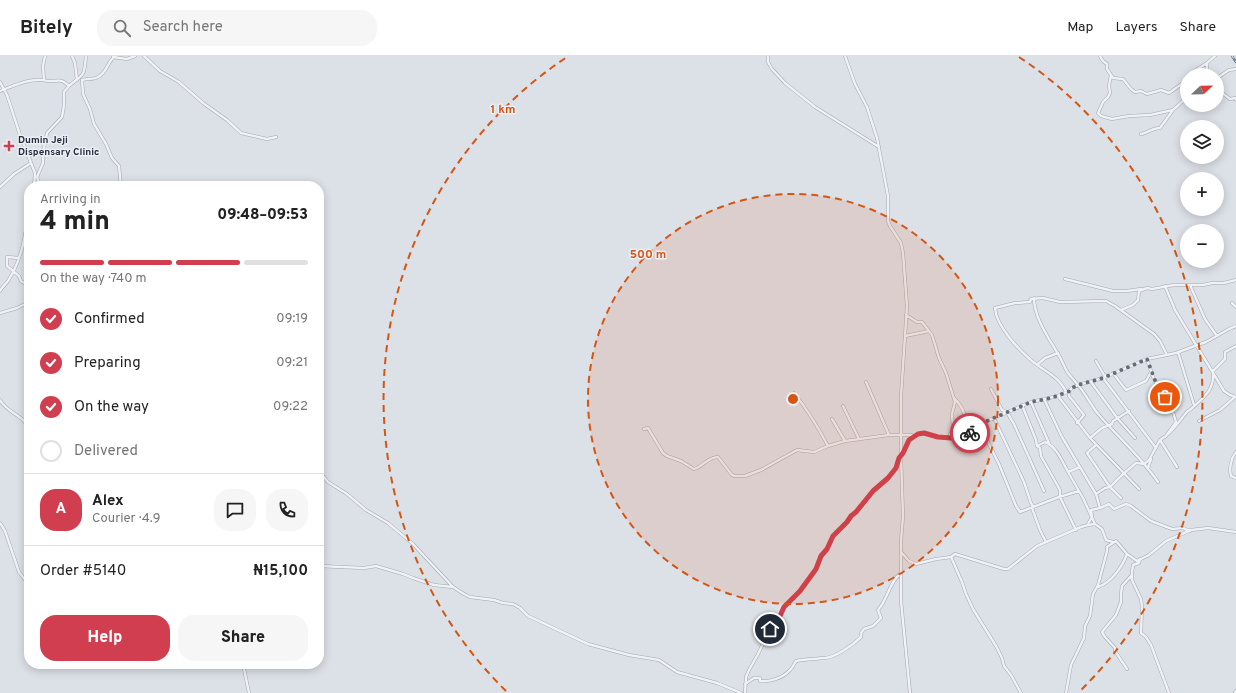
<!DOCTYPE html>
<html lang="en">
<head>
<meta charset="utf-8">
<style>
	:root { --surface:#fff; --page:#f6f6f6; --text:#222; --muted:#767676; --line:#e0e0e0; --accent:#d03e50 }
	body { margin:0; font-family:Overpass,sans-serif; background:var(--page); color:var(--text); height:100vh; display:flex; flex-direction:column; font-size:15px; white-space:nowrap }
	* { box-sizing:border-box; margin:0 }
	p { font-size:13px; color:var(--muted) }
	.icon { flex:none; width:22px; height:22px; fill:none; stroke:currentColor; stroke-width:2; stroke-linecap:round; stroke-linejoin:round }
	.map { position:relative; flex:1; overflow:hidden }
	.details { position:absolute; left:24px; top:125px; width:300px; height:488px; display:flex; flex-direction:column; background:var(--surface); border-radius:16px; box-shadow:0 2px 10px #0003 }
	.details>* { flex:none }
	.needle { width:26px; rotate:68deg }
	.controls { position:absolute; left:1180px; top:12px; display:grid; gap:8px }
	.controls a { display:grid; place-items:center; width:44px; height:44px; border-radius:50%; background:var(--surface); box-shadow:0 2px 10px #0003; font-size:20px }
	.pin { position:absolute; display:grid; place-items:center; width:34px; height:34px; color:#fff; margin:-17px; border:2px solid #fff; border-radius:50%; box-shadow:0 1px 4px #0007 }
	.courier { position:absolute; display:grid; place-items:center; width:40px; height:40px; margin:-20px; border:3px solid #d03e50; border-radius:50%; background:#fff; color:#222; box-shadow:0 1px 5px #0007 }
	.headline em { font-style:normal; font-weight:800 }
	.headline div { display:flex; flex-direction:column-reverse }
	.headline { display:flex; align-items:center; justify-content:space-between; height:68px; padding:0 16px }
	h1 { font-size:26px; font-weight:800; line-height:30px }
	.bar { display:grid; grid-template-columns:repeat(4,1fr); gap:6px 4px; align-content:center; height:48px; padding:0 16px }
	.bar i { height:5px; border-radius:3px; background:var(--line) }
	.bar .selected { background:var(--accent) }
	.bar p { grid-column:span 4 }
	.line { display:flex; align-items:center; gap:10px; padding:0 16px; border-top:1px solid var(--line) }
	.line div { flex:1 }
	.round { display:grid; place-items:center; flex:none; width:42px; height:42px; border-radius:16px; background:var(--page) }
	ol { padding:0 16px; list-style:none }
	li { display:flex; align-items:center; gap:12px; height:44px }
	li p { margin-inline-start:auto }
	li .icon { padding:4px; border-radius:50%; background:var(--accent); color:#fff; stroke-width:4 }
	li:last-child { color:var(--muted) }
	li i { width:22px; height:22px; border:2px solid var(--line); border-radius:50% }
	.action { display:flex; gap:8px; margin-top:auto; padding:8px 16px }
	.action a { flex:1; height:46px; border-radius:16px; background:var(--accent); color:#fff; font-size:16px; font-weight:800; line-height:46px; text-align:center }
	.action a+a { background:var(--page); color:var(--text) }
	header { display:flex; align-items:center; gap:24px; box-sizing:border-box; height:56px; padding:0 20px; background:var(--surface); border-bottom:1px solid var(--line) }
	header strong { font-size:19px }
	nav { display:flex; gap:22px; margin-inline-start:auto; font-size:14px }
	.search { width:280px; height:36px; background:var(--page); display:flex; align-items:center; gap:10px; box-sizing:border-box; padding:0 14px; border-radius:16px; color:var(--muted); font-size:15px }
	.map>svg:first-child { display:block }
</style>
</head>
<body>
<header>
<strong>Bitely</strong>
<div class="search"><svg class="icon" aria-label="search" viewBox="0 0 24 24"><circle cx="10" cy="10" r="6"/><path d="M15 15l6 6"/></svg>Search here</div>
<nav><a>Map</a><a>Layers</a><a>Share</a></nav>
</header>
<div class="map">
<svg width="1236" height="637" viewBox="0 0 1236 637">
	<rect width="100%" height="100%" fill="#dce0e7"/>
	<path fill="#cacfd9" d="M10,86L11,89H13L14,92H11L12,95L6,97L4,88Z"/>
	<g fill="none" stroke-linecap="round" stroke-linejoin="round">
		<defs>
			<path id="minor" d="M72,0L75,7L77,24
				M144,0L160,15L179,26L203,47L227,64L241,77L267,83L276,81
				M768,0V6L772,13L785,27L815,51L879,91
				M1100,0L1103,5L1107,8V13L1113,22L1123,23L1131,33L1135,36L1141,35L1147,38L1161,34L1169,37L1183,27L1187,20
				M113,1L127,3L135,0
				M1207,7V18
				M1111,19L1109,30L1110,37L1108,41L1103,46L1098,57L1101,60L1112,63L1129,60L1150,59L1173,54L1187,41
				M1188,19L1207,7L1215,0
				M1203,19L1213,17L1214,19
				M1217,22L1229,14L1236,13
				M44,24L43,10L45,0
				M82,24L83,38L90,53L94,68L106,88L112,102L119,110L121,130
				M82,24C87,22 93,24 98,21C107,17 107,6 115,0
				M0,26L7,39L20,79L35,117L34,130
				M1217,33L1230,43L1235,42L1236,44
				M0,35C12,31 23,24 37,24C41,23 45,25 49,25C60,25 60,22 69,30C84,17 84,22 86,0
				M1141,78C1148,77 1152,72 1160,72L1173,54
				M37,121L43,107V97L47,77L62,61L64,49V36L69,30
				M37,121L40,130
				M0,131L14,118L31,107
				M19,202L7,201V210L19,220L21,225L29,230
				M1065,223L1113,235H1127L1141,233
				M1190,229L1205,263L1217,280
				M1165,230L1175,254L1224,335L1230,339L1236,341
				M0,235C2,231 6,228 8,225C22,203 26,178 29,152
				M1034,242C1034,262 1049,282 1058,298C1062,304 1064,311 1068,317C1071,321 1075,325 1078,329C1086,338 1091,350 1099,359C1118,381 1141,401 1158,426
				M1232,247L1236,251
				M1121,254L1133,249L1138,244L1139,235L1147,232L1152,233L1174,229H1203L1212,227H1224L1236,224
				M0,257L17,252L29,246
				M906,259L917,266H922L932,279L939,302L946,317L955,346L952,358L953,373L948,382
				M905,280L929,275
				M1178,296L1194,349
				M1096,305L1104,319L1107,320
				M1038,308L1045,302L1058,297
				M1113,317L1126,334L1146,325L1151,316
				M1103,322L1156,392
				M866,326L889,379
				M1091,326L1118,363L1135,382
				M991,333L1002,354L1007,356L1014,368L1044,435
				M1069,335V340L1084,359L1077,367
				M1066,336C1060,321 1044,315 1032,305C1019,294 996,270 995,252L1015,247L1030,246L1031,243L1043,242L1060,246L1106,245L1115,250L1154,278L1160,285L1167,299
				M794,337C807,353 818,371 828,390
				M1058,340L1090,382L1139,433
				M954,342C965,353 966,362 968,377
				M1044,343L1062,381L1096,438
				M0,344C8,358 23,358 29,373
				M1031,346L1049,387
				M1022,349L1036,384L1037,390L1040,392L1041,400L1060,434V441L1076,474
				M843,350L859,383
				M994,362L1024,426L1031,447L1033,450H1034
				M832,363L845,385
				M1199,365L1220,354L1235,341
				M984,368L981,372L999,408L1016,450L1020,456L1059,441L1079,435
				M644,373L648,372L663,397L667,400L681,405L694,413C703,411 707,401 718,401L732,419L735,420H745L761,414L797,394L814,396L828,390L845,385L889,379H911L914,380
				M1168,378C1176,371 1180,364 1186,357C1187,355 1190,354 1191,353C1204,341 1215,334 1213,315L1225,303V296L1236,290
				M1090,382L1102,372L1112,368L1113,365L1129,355
				M1160,384L1177,411
				M1096,389L1087,397L1110,431L1121,442
				M1037,390L1045,386C1057,391 1062,405 1068,416
				M1236,396C1231,402 1229,412 1231,420L1236,422
				M1080,411L1068,416L1083,442L1095,468L1102,473L1106,484L1113,486
				M1148,412L1151,403
				M319,415L328,426L347,438L366,454L388,467L413,488L453,531L464,538L470,541L494,544L503,547L513,548L520,552L528,560L588,588L629,599L659,604L677,616L717,627L741,637
				M1032,452L1040,474L1046,486
				M1100,452L1096,438L1105,432L1110,431L1123,418L1136,407L1144,408L1149,404L1160,384L1166,380L1176,366L1173,356L1153,321L1147,303
				M0,467L5,475L19,516L29,529
				M1088,468L1092,461L1091,454L1100,452L1109,448L1114,453L1126,448L1131,450L1151,465L1172,473L1183,472L1190,475
				M1116,485L1127,498L1137,505L1149,499L1166,485L1191,474L1208,472L1236,476
				M901,496L909,505L916,508L936,503L951,501L955,498L1004,513H1008L1037,490L1081,471L1088,469L1095,468
				M951,501L962,526L966,538L973,553L996,590L1002,602L1004,610L1011,619L1021,637
				M1140,503L1139,507L1133,509L1132,516V524L1141,543L1142,551L1141,577L1146,581L1151,589L1169,637
				M319,510L364,512L376,510L403,518L413,522L434,529L453,531
				M1098,531C1112,526 1122,511 1127,498
				M243,608L249,637
				M1127,613L1115,595V592L1105,581L1102,576L1116,559L1121,546V538L1122,530L1131,520
				M745,628L754,622H760V625C770,626 783,622 790,614C793,611 794,608 796,605C806,603 815,603 825,602C836,601 853,589 861,581V577L864,573L873,570L881,562L878,554C888,543 889,526 901,517
				M745,637L746,621L749,614L758,598L770,573L780,560L784,551L792,544L810,521L816,513L821,500L827,493L833,480L847,466L851,460L856,456L875,433L888,422L896,412L901,401V340L907,250L903,197L901,187L890,170L888,165V140L877,82L867,51L855,28L845,0
				M910,637L901,545V485L903,460L901,401L909,384L918,378L924,377L938,381L951,382L965,378L971,376L987,365L1031,346L1058,340L1069,335L1072,332L1078,329L1103,322L1147,303L1176,297L1192,291L1206,286L1229,273L1236,270
				M1066,637L1071,609L1084,582L1085,570L1090,560L1093,538L1098,529L1107,495V491L1116,485"/>
			<path id="trunk" d="M1236,637V636"/>
		</defs>
		<use href="#minor" stroke="#a2a7b1" stroke-width="3.5"/>
		<use href="#trunk" stroke="#848d9e" stroke-width="5"/>
		<use href="#minor" stroke="#eff1f5" stroke-width="2.5"/>
		<use href="#trunk" stroke="#fff" stroke-width="4"/>
		<defs>
			<path id="rail" d="M1232,0L1236,6"/>
		</defs>
		<use href="#rail" stroke="#767f91" stroke-width="2.5"/>
		<use href="#rail" stroke="#eceff5" stroke-width="1" stroke-dasharray="3" stroke-linecap="butt"/>
	</g>
	<g fill="none" stroke-linecap="round" stroke-linejoin="round">
		<path stroke="#666c78" stroke-width="4" stroke-dasharray="0 7.2" d="M970,377L987,365L1031,346L1051,342L1070,335L1072,332L1078,329L1103,322L1147,303L1156,327L1165,341"/>
		<path stroke="#d03e50" stroke-width="5" d="M770,573L780,560L784,551L800,535L816,513L821,500L827,493L833,480L847,466L851,460L856,456L873,435L888,422L896,412L899,402L903,397L909,384L918,378L924,377L938,381L951,382L970,377"/>
	</g>
	<circle cx="793" cy="343" r="205" fill="#d55511" fill-opacity=".12"/>
	<g fill="none" stroke="#d55511" stroke-width="2" stroke-dasharray="7 5">
		<circle cx="793" cy="343" r="205"/>
		<path d="M506 635A410 410 0 0 1 567 1M1019 1A410 410 0 0 1 1080 635"/>
	</g>
	<path fill="#d03e50" stroke="#eceff5" stroke-width="1.5" d="M7 84h4v4h4v4h-4v4h-4v-4h-4v-4h4z"/>
	<g text-anchor="middle" dominant-baseline="central" stroke-width="3" stroke-linejoin="round" paint-order="stroke">
		<g font-size="10" font-weight="bold" fill="#262e3d" stroke="#eceff5" text-anchor="start">
			<text x="18" y="84">Dumin Jeji<tspan x="18" dy="12">Dispensary Clinic</tspan></text>
		</g>
	</g>
	<circle cx="793" cy="343" r="6" fill="#d55511" stroke="#eceff5" stroke-width="2"/>
	<g font-size="12" text-anchor="middle" font-weight="bold" fill="#d55511" stroke="#eceff5" stroke-width="3" stroke-linejoin="round" paint-order="stroke">
		<text x="503" y="57">1 km</text>
		<text x="648" y="202">500 m</text>
	</g>
</svg>
<div class="controls">
<a><svg class="needle" viewBox="-14 -14 28 28"><path d="M0-13l5 13h-10z" fill="#e53935"/><path d="M0 13l5-13h-10z" fill="#767676"/></svg></a>
<a><svg class="icon" aria-label="layers" viewBox="0 0 24 24"><path d="M12 4l9 5-9 5-9-5zM3 14l9 5 9-5"/></svg></a>
<a>+</a>
<a>−</a>
</div>
<div class="pin" style="left:1165px;top:341px;background:#ea580c"><svg class="icon" aria-label="bag" viewBox="0 0 24 24"><path d="M5 8h14l-1 12H6zM9 8a3 3 0 0 1 6 0"/></svg></div>
<div class="pin" style="left:770px;top:573px;background:#1f2937"><svg class="icon" aria-label="home" viewBox="0 0 24 24"><path d="M3 11l9-7 9 7M6 9v11h12V9"/></svg></div>
<div class="courier" style="left:970px;top:377px"><svg class="icon" aria-label="bike" viewBox="0 0 24 24"><circle cx="6" cy="16" r="4"/><circle cx="18" cy="16" r="4"/><path d="M6 16l4-8h5l3 8M10 8l3 8H6M13 5h3"/></svg></div>
<section class="details">
<div class="headline"><div><h1>4 min</h1><p>Arriving in</p></div><em>09:48–09:53</em></div>
<div class="bar"><i class="selected"></i><i class="selected"></i><i class="selected"></i><i></i><p>On the way · 740 m</p></div>
<ol>
<li><svg class="icon" aria-label="check" viewBox="0 0 24 24"><path d="M5 12l5 5 9-10"/></svg>Confirmed<p>09:19</p></li>
<li><svg class="icon" aria-label="check" viewBox="0 0 24 24"><path d="M5 12l5 5 9-10"/></svg>Preparing<p>09:21</p></li>
<li><svg class="icon" aria-label="check" viewBox="0 0 24 24"><path d="M5 12l5 5 9-10"/></svg>On the way<p>09:22</p></li>
<li><i></i>Delivered</li>
</ol>
<div class="line" style="height:72px"><b class="round" style="background:var(--accent);color:#fff">A</b><div><b>Alex</b><p>Courier · 4.9</p></div><a class="round"><svg class="icon" aria-label="chat" viewBox="0 0 24 24"><path d="M4 5h16v11H9l-5 4z"/></svg></a><a class="round"><svg class="icon" aria-label="phone" viewBox="0 0 24 24"><path d="M5 4h4l2 5-3 2q2 4 5 5l2-3 5 2v4C11 20 4 13 5 4z"/></svg></a></div>
<div class="line" style="height:52px"><div>Order #5140</div><b>₦15,100</b></div>
<div class="action"><a>Help</a><a>Share</a></div>
</section>
</div>
</body>
</html>
